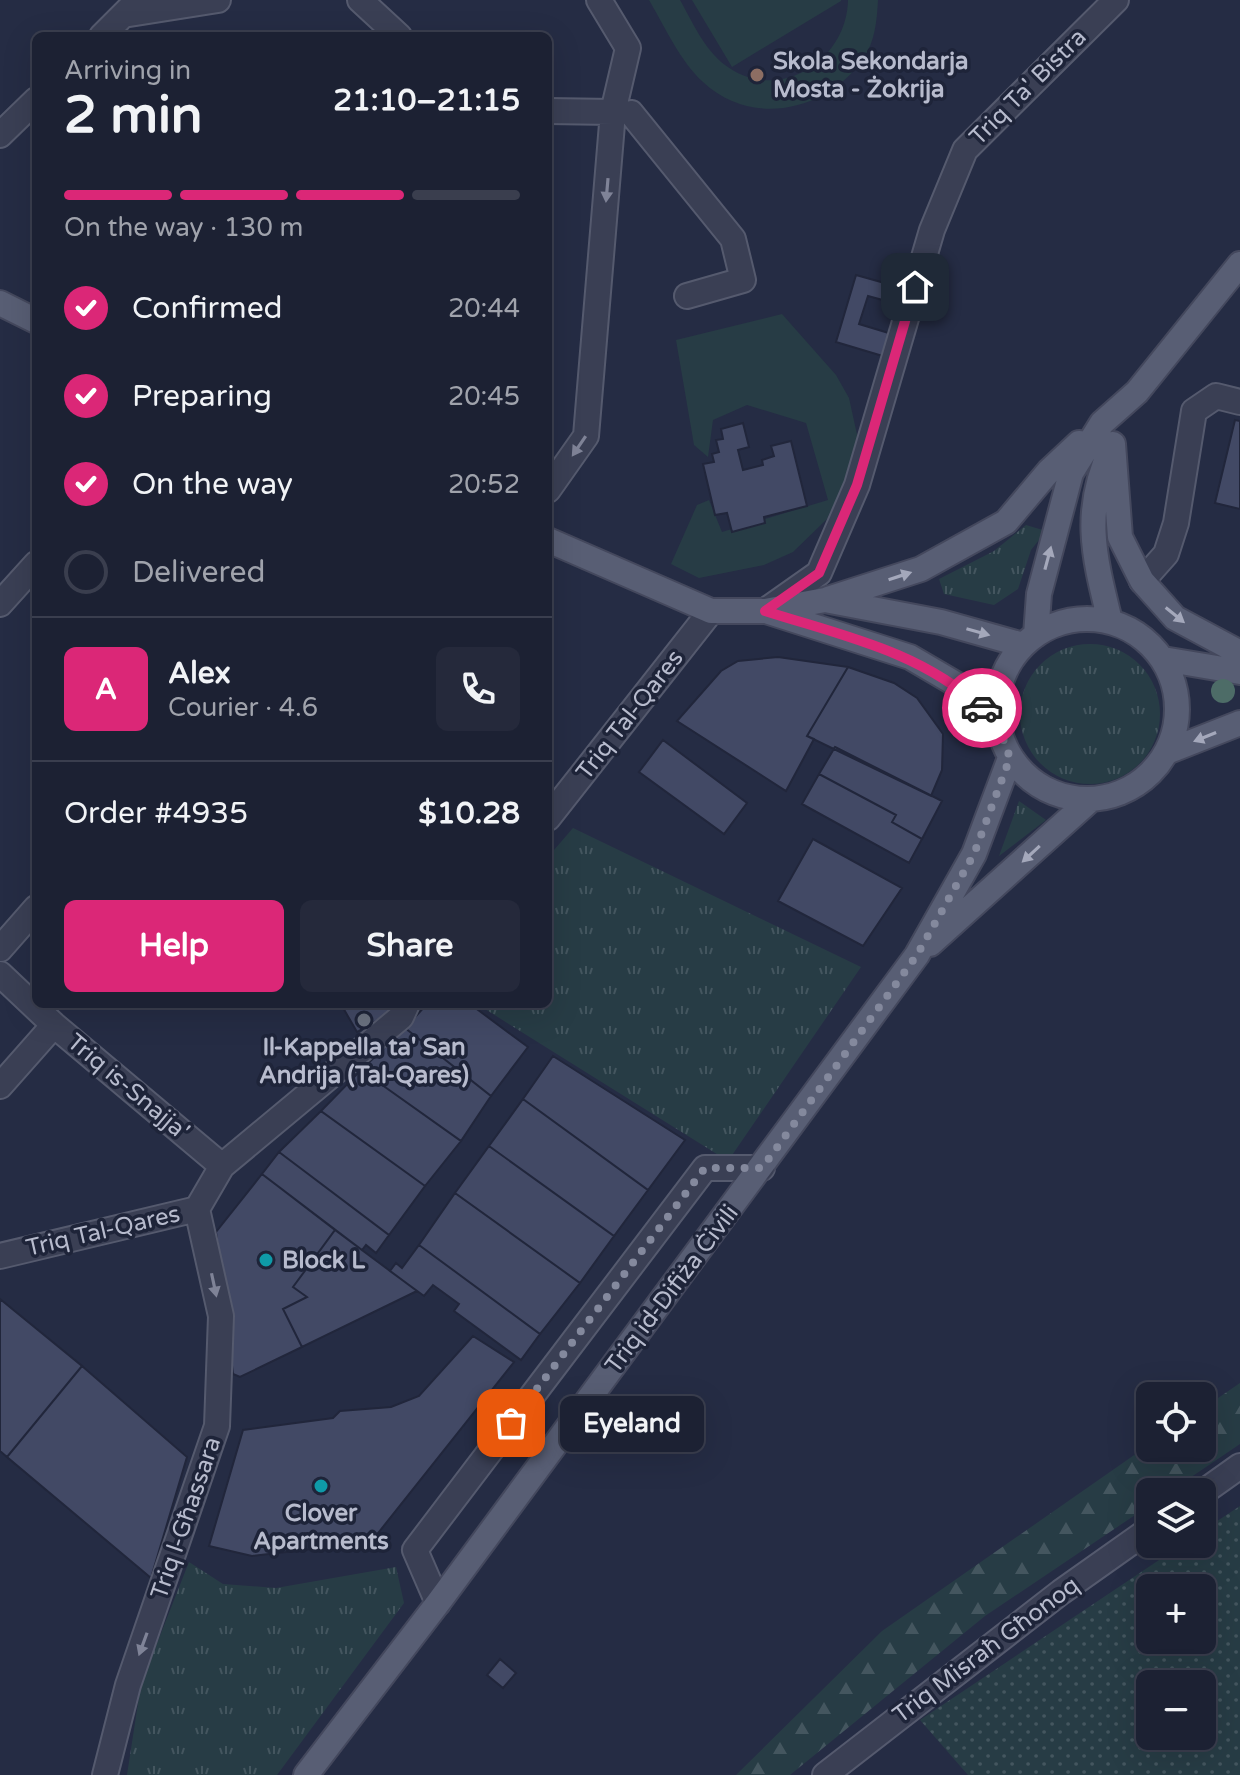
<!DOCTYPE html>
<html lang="en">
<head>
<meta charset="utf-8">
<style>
	:root { --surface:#1c2133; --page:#25293b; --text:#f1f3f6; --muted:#a0a3ac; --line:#3a3e4e; --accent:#db2777 }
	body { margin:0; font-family:"Varela Round",sans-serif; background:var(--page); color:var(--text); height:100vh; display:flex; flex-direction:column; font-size:30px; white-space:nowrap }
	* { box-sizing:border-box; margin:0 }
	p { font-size:26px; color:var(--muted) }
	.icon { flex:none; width:44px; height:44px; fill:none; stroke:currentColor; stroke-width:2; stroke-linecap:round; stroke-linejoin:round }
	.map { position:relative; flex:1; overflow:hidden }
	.drawer { position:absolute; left:32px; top:32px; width:520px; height:976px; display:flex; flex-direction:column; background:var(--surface); border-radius:12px; box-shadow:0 8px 32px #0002,0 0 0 2px var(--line) }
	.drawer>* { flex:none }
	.tools { position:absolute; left:1136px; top:1382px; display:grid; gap:16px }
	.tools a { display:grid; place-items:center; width:80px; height:80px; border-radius:12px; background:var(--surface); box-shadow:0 8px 32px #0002,0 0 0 2px var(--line); font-size:40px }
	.pin { position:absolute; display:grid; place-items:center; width:68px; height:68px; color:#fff; margin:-34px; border-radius:16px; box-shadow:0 4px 12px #0006 }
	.courier { position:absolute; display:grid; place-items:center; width:80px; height:80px; margin:-40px; border:6px solid #db2777; border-radius:50%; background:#fff; color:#222; box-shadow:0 2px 10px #0007 }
	.bubble { position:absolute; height:56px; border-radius:12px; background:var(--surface); box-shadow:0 8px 32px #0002,0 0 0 2px var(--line); font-size:26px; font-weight:700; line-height:56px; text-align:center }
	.summary em { font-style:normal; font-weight:700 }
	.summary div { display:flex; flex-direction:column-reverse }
	.summary { display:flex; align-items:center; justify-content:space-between; height:136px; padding:0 32px }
	h1 { font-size:52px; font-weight:700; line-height:60px }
	.bar { display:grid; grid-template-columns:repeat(4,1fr); gap:12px 8px; align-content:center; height:96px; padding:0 32px }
	.bar i { height:10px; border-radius:6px; background:var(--line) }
	.bar .current { background:var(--accent) }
	.bar p { grid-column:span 4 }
	.line { display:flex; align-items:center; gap:20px; padding:0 32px; border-top:2px solid var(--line) }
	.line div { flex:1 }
	.round { display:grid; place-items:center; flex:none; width:84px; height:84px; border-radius:12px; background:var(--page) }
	ol { padding:0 32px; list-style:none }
	li { display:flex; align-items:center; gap:24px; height:88px }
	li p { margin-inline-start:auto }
	li .icon { padding:8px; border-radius:50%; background:var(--accent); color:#fff; stroke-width:4 }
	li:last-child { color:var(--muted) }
	li i { width:44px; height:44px; border:4px solid var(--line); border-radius:50% }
	.primary-button { display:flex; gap:16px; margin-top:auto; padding:16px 32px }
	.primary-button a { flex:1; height:92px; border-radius:12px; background:var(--accent); color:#fff; font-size:32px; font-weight:700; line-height:92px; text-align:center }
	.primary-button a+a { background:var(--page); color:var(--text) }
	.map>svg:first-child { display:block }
</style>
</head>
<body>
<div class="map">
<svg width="1240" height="1775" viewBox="0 0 1240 1775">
	<defs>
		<pattern id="grass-tufts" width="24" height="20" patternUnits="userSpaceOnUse" patternTransform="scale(2)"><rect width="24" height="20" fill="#273c45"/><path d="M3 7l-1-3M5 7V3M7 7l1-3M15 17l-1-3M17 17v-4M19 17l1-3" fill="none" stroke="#44565f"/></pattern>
		<pattern id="forest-firs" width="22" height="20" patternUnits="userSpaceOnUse" patternTransform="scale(2)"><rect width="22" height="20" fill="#273c45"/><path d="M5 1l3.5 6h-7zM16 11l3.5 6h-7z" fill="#44565f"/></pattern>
		<pattern id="park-dots" width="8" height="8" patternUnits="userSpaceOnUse" patternTransform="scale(2)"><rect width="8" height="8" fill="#273c45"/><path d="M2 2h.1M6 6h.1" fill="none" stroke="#44565f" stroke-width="1.8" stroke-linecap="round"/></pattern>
	</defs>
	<rect width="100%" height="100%" fill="#252c44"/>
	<path fill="url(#grass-tufts)" d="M1026,525L1046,531L1031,550L1018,589L994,605L944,594L939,579L994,551Z
		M1020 714a70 70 0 1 1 140 0a70 70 0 1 1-140 0Z
		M1019,801L1046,820L999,856Z
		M573,828L861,967L728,1161L477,1004H548V857Z
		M189,1562L223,1584L276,1588L396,1567L404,1603L277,1775H127L141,1684Z"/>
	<path fill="url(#forest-firs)" d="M1240,1383V1444L1169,1492H1150V1505L985,1616L790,1775H736L882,1631L1150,1444V1448H1202V1409Z"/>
	<path fill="url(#park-dots)" fill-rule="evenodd" d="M1240,1506V1775H968L920,1720L1183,1544H1202V1531ZM1150,1588H1202V1640H1150ZM1150,1684H1202V1736H1150Z"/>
	<path fill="#273c45" d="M649,0H680C693,23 704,49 725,65C778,105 847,61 848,0H878C877,20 875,42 863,59C827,111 752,128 703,82C680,61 665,27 649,0Z
		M692,0H841V1L732,67Z
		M782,314L836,375L849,398L858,439L845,482L827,519L793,552L764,565L699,578L671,564L697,505L709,500L722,532L828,500L806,423L747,405L713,420L708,457L694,445L676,340Z"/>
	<path fill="#424965" stroke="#21263b" stroke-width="2" d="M856,275L906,289L901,305L868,296L859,324L892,334L886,357L836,342Z
		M1235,420L1240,421V509L1215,503Z
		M743,423L749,447L738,450L743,470L763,465L762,460L774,456L771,446L791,441L807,506L764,517L765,523L732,532L727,513L715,515L703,464L714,462L712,454L719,452L716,440L723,439L721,429Z
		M778,657L848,667L807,736L814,739L786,791L677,721L721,671L738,661Z
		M848,667L894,683L917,698L943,734L942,770L931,796L807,736Z
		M663,740L747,803L724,834L639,772Z
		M835,747L942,801L922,839L892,822L896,815L819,774Z
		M819,774L896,815L892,822L922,839L909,863L802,804Z
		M813,839L902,888L863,946L778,901Z
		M346,1004H394L397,1009L357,1032L342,1006Z
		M427,1004H470L528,1047L491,1096L405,1028Z
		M405,1028L491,1096L461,1141L361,1070Z
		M553,1056L685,1140L648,1190L523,1099Z
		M361,1070L461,1141L425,1186L321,1111Z
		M523,1099L648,1190L614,1236L489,1146Z
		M321,1111L425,1186L389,1235L279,1152Z
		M489,1146L614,1236L580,1283L455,1193Z
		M279,1152L389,1235L376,1253L366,1245L362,1250L262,1174Z
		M262,1174L335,1230L293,1287L307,1297L283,1309L302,1347L240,1377L233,1374L216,1232Z
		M455,1193L580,1283L540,1334L419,1245Z
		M335,1230L417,1291L302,1347L283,1309L307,1297L293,1287Z
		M419,1245L540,1334L521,1360L454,1311L459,1304L433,1285L424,1296L390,1271L396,1263L402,1268Z
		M0,1299L82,1366L7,1457L0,1451Z
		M473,1336L514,1362L371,1542L252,1556L209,1546L243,1430L333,1418L340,1411L391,1407L419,1396Z
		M82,1366L187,1457L151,1578L7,1457Z
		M500,1659L516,1673L503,1688L487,1675Z"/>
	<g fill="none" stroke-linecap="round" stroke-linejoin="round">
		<defs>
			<path id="minor" d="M360,0L399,36
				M123,15L218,0
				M102,36L134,4
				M548,111L613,112
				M631,113L733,239L743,280L687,296
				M0,135L36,100
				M548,490L586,436L613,112L628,48L599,0
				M1142,581L1166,554L1176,523L1194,411L1216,396L1240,402
				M0,604L36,564
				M765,611L819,573L857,485L932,230L965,150L1116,0
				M548,818L711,611
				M0,949L36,908
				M0,974L54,1025L222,1166
				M0,1086L54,1025
				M0,1256L197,1209L222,1166L401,1017L407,1004
				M1202,1493L1240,1466
				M438,1603L415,1550L705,1168H762
				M105,1775L128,1685L217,1426L221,1316L197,1209
				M825,1775L1061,1592L1150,1529"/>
			<path id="major" d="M0,303L36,321
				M1113,444L1120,537L1142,581L1175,618L1240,653
				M548,540L711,611H765L825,600L941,622L1023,645
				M828,599L921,569L1006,522L1049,471L1079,443
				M769,612L910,657L956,684L997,722
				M997 709a90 90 0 1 1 180 0a90 90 0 1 1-180 0Z
				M1110,621C1094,556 1082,512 1111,449
				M1036,635L1039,594L1071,473L1102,423L1137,392L1240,264
				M1163,659L1240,672
				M1169,751L1240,723
				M930,944L1089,801
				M306,1775L438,1603L917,955L974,854L1010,758"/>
		</defs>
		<use href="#minor" stroke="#555a6e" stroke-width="28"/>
		<use href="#major" stroke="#44485d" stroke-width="28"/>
		<use href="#minor" stroke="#3a3f54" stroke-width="24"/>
		<use href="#major" stroke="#585e74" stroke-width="24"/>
	</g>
	<circle fill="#4d6c67" cx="1223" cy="691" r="12"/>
	<defs><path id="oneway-solid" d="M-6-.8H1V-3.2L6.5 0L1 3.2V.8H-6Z" transform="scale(2)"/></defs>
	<g fill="#7f8397">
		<use href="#oneway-solid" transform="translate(607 190) rotate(95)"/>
		<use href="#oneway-solid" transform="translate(579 446) rotate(124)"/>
		<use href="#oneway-solid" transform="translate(214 1285) rotate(78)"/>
		<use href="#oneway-solid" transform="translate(143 1644) rotate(110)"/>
	</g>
	<g fill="#a4a8bb">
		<use href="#oneway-solid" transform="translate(1048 558) rotate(-75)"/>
		<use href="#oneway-solid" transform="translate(900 576) rotate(-18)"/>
		<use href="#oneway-solid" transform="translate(1175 615) rotate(39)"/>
		<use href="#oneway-solid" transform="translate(978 632) rotate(16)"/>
		<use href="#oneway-solid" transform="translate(1205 737) rotate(158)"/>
		<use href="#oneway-solid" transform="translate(1031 854) rotate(137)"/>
	</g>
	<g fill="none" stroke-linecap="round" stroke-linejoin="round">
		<path stroke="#84899d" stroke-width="8" stroke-dasharray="0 14.4" d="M511,1423L705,1168H762L917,955L974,854L1010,758L997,722L982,708"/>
		<path stroke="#db2777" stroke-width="10" d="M915,287L857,485L819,573L765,611C843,636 920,651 982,708"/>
	</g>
	<circle fill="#8d6e63" stroke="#1e2439" stroke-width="3" cx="757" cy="75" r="8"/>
	<circle fill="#6b7280" stroke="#1e2439" stroke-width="3" cx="364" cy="1020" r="8"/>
	<g fill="#0f9aa8" stroke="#1e2439" stroke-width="3">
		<circle cx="266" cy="1260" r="8"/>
		<circle cx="321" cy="1486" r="8"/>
	</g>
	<g text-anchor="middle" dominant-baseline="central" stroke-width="7" stroke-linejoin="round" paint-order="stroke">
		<g font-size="24" font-weight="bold" fill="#b7bbcd" stroke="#1e2439" text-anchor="start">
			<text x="773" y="61">Skola Sekondarja<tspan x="773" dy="28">Mosta - Żokrija</tspan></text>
			<text x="364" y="1047" text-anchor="middle">Il-Kappella ta' San<tspan x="364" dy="28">Andrija (Tal-Qares)</tspan></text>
			<text x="282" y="1260">Block L</text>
			<text x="321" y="1513" text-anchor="middle">Clover<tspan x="321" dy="28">Apartments</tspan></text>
		</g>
		<g font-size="24" fill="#b7bbcd" stroke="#1e2439">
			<text transform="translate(1028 87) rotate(-45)">Triq Ta' Bistra</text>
			<text transform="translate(630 715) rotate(-52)">Triq Tal-Qares</text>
			<text transform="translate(128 1087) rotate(40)">Triq is-Snajja'</text>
			<text transform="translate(103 1231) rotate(-13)">Triq Tal-Qares</text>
			<text transform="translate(672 1289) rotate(-53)">Triq id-Difiża Ċivili</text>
			<text transform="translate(186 1518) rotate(-71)">Triq l-Għassara</text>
			<text transform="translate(986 1650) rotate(-37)">Triq Misraħ Għonoq</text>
		</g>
	</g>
</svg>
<div class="tools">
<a><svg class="icon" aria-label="locate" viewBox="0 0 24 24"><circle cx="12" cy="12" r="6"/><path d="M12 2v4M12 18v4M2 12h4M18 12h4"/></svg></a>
<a><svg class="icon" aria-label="layers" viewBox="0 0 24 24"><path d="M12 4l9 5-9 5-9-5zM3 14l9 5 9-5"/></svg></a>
<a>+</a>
<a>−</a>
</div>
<div class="pin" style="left:511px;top:1423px;background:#ea580c"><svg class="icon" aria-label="bag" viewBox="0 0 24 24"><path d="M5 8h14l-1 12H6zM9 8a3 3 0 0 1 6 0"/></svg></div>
<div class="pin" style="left:915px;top:287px;background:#1f2937"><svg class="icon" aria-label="home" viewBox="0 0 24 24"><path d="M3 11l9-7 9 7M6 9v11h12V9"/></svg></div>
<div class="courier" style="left:982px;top:708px"><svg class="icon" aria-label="car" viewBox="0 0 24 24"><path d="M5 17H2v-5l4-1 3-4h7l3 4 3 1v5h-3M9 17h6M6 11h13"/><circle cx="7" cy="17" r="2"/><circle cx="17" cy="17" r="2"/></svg></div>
<div class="bubble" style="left:560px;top:1396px;width:144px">Eyeland</div>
<section class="drawer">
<div class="summary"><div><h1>2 min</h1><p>Arriving in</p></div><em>21:10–21:15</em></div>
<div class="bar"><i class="current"></i><i class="current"></i><i class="current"></i><i></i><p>On the way · 130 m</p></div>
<ol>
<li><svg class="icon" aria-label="check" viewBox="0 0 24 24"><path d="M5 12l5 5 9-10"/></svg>Confirmed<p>20:44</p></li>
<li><svg class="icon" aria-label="check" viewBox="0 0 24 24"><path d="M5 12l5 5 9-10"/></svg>Preparing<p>20:45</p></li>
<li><svg class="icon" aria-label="check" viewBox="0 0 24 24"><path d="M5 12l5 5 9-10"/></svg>On the way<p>20:52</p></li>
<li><i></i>Delivered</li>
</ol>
<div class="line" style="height:144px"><b class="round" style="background:var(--accent);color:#fff">A</b><div><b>Alex</b><p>Courier · 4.6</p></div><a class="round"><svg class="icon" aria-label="phone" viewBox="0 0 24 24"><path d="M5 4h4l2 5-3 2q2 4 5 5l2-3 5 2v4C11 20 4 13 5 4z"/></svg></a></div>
<div class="line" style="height:104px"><div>Order #4935</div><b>$10.28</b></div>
<div class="primary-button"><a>Help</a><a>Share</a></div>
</section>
</div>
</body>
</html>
